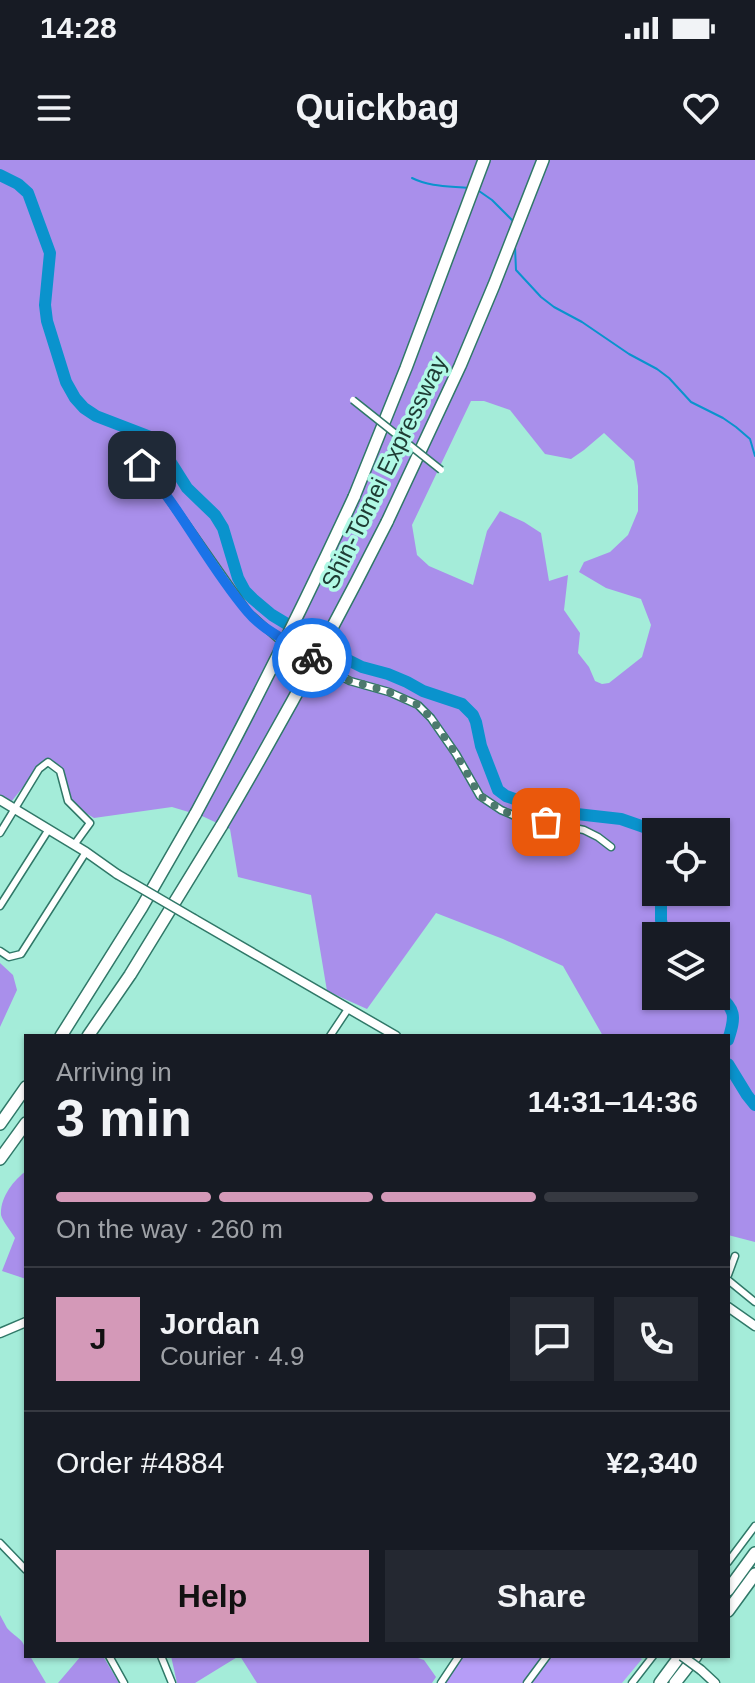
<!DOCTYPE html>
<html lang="en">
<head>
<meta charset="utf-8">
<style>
	:root { --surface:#171b24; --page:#242831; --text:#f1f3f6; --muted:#9ea1a6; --line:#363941; --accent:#d499b8 }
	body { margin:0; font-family:Helvetica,sans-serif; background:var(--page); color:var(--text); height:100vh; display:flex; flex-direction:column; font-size:30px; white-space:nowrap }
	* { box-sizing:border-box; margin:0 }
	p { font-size:26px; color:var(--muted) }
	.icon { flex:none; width:44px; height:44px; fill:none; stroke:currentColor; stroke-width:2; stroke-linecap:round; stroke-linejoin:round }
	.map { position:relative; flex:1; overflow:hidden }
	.details { position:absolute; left:24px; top:874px; width:706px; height:624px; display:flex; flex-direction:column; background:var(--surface); border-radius:0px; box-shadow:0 2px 6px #0004 }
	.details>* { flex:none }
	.tools { position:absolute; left:642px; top:658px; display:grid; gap:16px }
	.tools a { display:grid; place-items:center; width:88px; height:88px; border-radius:0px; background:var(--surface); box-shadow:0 2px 6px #0004; font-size:40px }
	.pin { position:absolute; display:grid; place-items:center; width:68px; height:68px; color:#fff; margin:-34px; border-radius:16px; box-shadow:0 4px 12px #0006 }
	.courier { position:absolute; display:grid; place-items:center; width:80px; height:80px; margin:-40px; border:6px solid #1a73e8; border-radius:50%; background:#fff; color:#222; box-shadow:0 2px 10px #0007 }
	.summary em { font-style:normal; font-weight:600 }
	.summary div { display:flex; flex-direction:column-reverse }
	.summary { display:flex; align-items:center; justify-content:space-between; height:136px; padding:0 32px }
	h1 { font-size:52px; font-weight:600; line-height:60px }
	.bar { display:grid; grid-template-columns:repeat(4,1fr); gap:12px 8px; align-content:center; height:96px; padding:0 32px }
	.bar i { height:10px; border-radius:6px; background:var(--line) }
	.bar .selected { background:var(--accent) }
	.bar p { grid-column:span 4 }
	.line { display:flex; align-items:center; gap:20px; padding:0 32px; border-top:2px solid var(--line) }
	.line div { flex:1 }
	.round { display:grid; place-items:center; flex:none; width:84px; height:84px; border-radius:0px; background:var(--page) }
	.cta { display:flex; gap:16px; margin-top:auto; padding:16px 32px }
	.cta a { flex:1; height:92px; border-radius:0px; background:var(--accent); color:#111; font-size:32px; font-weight:600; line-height:92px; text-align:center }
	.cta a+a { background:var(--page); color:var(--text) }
	.status { display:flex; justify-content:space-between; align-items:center; height:56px; padding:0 40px; background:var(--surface); direction:ltr }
	.status svg { height:22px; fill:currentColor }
	header { display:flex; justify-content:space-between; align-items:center; height:104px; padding:0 32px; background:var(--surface); font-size:36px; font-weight:600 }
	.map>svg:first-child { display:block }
</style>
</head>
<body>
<div class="status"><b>14:28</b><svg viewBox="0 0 49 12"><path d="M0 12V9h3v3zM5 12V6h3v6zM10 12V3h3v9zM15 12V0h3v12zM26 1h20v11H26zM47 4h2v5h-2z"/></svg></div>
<header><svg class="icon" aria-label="menu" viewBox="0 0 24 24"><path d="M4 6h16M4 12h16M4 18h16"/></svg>Quickbag<svg class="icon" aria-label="heart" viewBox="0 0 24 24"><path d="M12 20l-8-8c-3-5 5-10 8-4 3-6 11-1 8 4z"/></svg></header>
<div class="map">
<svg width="755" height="1523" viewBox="0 0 755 1523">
	<rect width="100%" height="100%" fill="#a4ecd9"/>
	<path fill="#b69df7" d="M464,1496H637L642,1499L622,1523H441Z"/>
	<path fill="#a98feb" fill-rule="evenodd" d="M0,0H755V1082L728,1075V876H603L563,806L503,779L436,753L367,849L327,831L311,735L238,717L230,669L202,656L172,647L94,658L66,641L60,611L45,600L11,642L0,635ZM471,241H484L510,250L545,294L571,299L584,290L604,273L634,301L638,326V351L628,375L610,392L584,402L579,412L606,428L641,439L651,465L642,497L609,523L602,524L595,521L589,507L578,493L580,473L564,450L568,415L549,421L541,373L524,362L500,351L487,371L473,425L429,406L417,395L412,365ZM656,672H716V732H656ZM656,776H716V836H656Z
		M0,803L13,815L17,830L0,867Z
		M26,1011V1119L2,1111L15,1078C11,1071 3,1062 1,1055C0,1037 14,1020 26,1011Z
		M0,1455C1,1457 6,1466 7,1468C17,1479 26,1479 26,1496H30L46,1523H0Z
		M81,1496H103L119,1523H58Z
		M171,1496H239L195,1523H177Z
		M240,1496H412L424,1500L436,1517L432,1523H257Z"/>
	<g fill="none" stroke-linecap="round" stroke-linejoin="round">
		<path stroke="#0a93cd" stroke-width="2" d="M412,18C430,27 449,26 469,28
			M479,31L492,40L513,61
			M515,87L516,110L541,137L554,147L582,162L629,194L657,209L669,218L691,242L723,258L736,267L750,279L755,296"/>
		<path stroke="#0a93cd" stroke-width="12" d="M0,15L18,24L28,33L50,93L45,145L47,161L66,222L75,238L84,248L96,256L148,276L161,287L187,328L215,355L223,368L238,418L245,431L253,439L272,455L340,496L362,507L388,514L407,522L423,531L462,544L473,555L476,562L481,586L498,630L506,636L528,644L559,652L621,659L644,667L656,677
			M661,732V760L664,776
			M716,833C736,849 736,856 728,880
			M728,904L747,935L755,945"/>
		<defs>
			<path id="street" d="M142,305L159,325L248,452L277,478L304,491L331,511L350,521L389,532L418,545L431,558L456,594L480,636L501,650L515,656L584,670L598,677L611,687
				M0,673L39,609L48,602L60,611L68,641L90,663L74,685
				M0,746L49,669
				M0,791L9,797L21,794L86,692
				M330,876L348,849
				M728,1115L735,1096
				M728,1120L755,1142
				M0,1383L26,1410
				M728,1402L755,1366
				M109,1496L124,1523
				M161,1496L172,1523
				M441,1523L459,1496
				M527,1523L547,1496
				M632,1523L653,1496"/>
			<path id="secondary" d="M0,640L86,692L117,714
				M194,759L396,876
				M728,1147L755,1166
				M0,1173L26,1162
				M701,1510L715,1523"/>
			<path id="highway" d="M354,337L406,208L484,0
				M387,362L460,206L494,125L543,0
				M61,876L142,747L196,653
				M88,876L130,815L222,665
				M0,964L26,927
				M0,999L26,963
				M728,1430L755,1393
				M728,1451L755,1414
				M660,1523L680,1496
				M675,1523L696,1496"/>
		</defs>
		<use href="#street" stroke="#307868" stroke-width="9"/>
		<use href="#secondary" stroke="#307868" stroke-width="11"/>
		<use href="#highway" stroke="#307868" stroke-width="14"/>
		<use href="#street" stroke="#fff" stroke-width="6"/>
		<use href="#secondary" stroke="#fff" stroke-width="8"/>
		<use href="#highway" stroke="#fff" stroke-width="11"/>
		<defs>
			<path id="street-bridge" d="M353,240L441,310"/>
			<path id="secondary-bridge" d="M117,714L194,759
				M682,1496L701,1510"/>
			<path id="highway-bridge" d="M196,653C252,549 304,445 354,337
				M222,665C280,566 335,465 387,362"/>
		</defs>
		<use href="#street-bridge" stroke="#307868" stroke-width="9" stroke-linecap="butt"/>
		<use href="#secondary-bridge" stroke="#307868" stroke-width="11" stroke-linecap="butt"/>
		<use href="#highway-bridge" stroke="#307868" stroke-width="14" stroke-linecap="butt"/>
		<use href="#street-bridge" stroke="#fff" stroke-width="6"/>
		<use href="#secondary-bridge" stroke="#fff" stroke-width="8"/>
		<use href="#highway-bridge" stroke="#fff" stroke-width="11"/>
	</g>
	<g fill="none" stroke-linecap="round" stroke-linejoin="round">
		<path stroke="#4d7a6e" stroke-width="8" stroke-dasharray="0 14.4" d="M312,498L345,519L389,532L418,545L431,558L456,594L480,636L501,650L515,656L546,662"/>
		<path stroke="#1a73e8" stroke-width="10" d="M142,305C182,350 208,405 247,451C265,473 291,481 312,498"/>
	</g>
	<g text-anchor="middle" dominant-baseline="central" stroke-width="7" stroke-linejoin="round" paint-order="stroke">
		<g font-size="24" fill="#1e3c34" stroke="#b1f9e6">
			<text transform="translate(384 312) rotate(-64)">Shin-Tomei Expressway</text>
		</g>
	</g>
</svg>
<div class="tools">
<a><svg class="icon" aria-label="locate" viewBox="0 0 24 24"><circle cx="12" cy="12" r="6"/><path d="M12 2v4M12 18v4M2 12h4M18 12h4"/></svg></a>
<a><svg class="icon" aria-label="layers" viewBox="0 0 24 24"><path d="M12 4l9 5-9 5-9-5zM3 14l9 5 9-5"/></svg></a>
</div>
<div class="pin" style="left:546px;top:662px;background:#ea580c"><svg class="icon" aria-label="bag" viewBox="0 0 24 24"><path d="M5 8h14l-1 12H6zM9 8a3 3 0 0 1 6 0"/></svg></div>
<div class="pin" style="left:142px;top:305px;background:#1f2937"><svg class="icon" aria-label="home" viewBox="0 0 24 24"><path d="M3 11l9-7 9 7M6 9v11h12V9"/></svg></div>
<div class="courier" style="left:312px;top:498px"><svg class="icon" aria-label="bike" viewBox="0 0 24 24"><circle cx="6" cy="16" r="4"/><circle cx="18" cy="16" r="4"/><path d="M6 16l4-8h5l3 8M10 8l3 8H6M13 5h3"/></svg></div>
<section class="details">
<div class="summary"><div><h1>3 min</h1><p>Arriving in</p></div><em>14:31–14:36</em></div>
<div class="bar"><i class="selected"></i><i class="selected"></i><i class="selected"></i><i></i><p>On the way · 260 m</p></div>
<div class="line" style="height:144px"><b class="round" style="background:var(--accent);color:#111">J</b><div><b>Jordan</b><p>Courier · 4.9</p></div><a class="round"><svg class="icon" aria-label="chat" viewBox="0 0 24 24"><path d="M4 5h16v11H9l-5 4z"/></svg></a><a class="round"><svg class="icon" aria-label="phone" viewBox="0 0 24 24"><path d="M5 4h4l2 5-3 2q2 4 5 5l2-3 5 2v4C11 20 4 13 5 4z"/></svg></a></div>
<div class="line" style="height:104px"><div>Order #4884</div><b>¥2,340</b></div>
<div class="cta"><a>Help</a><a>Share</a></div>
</section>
</div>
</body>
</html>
